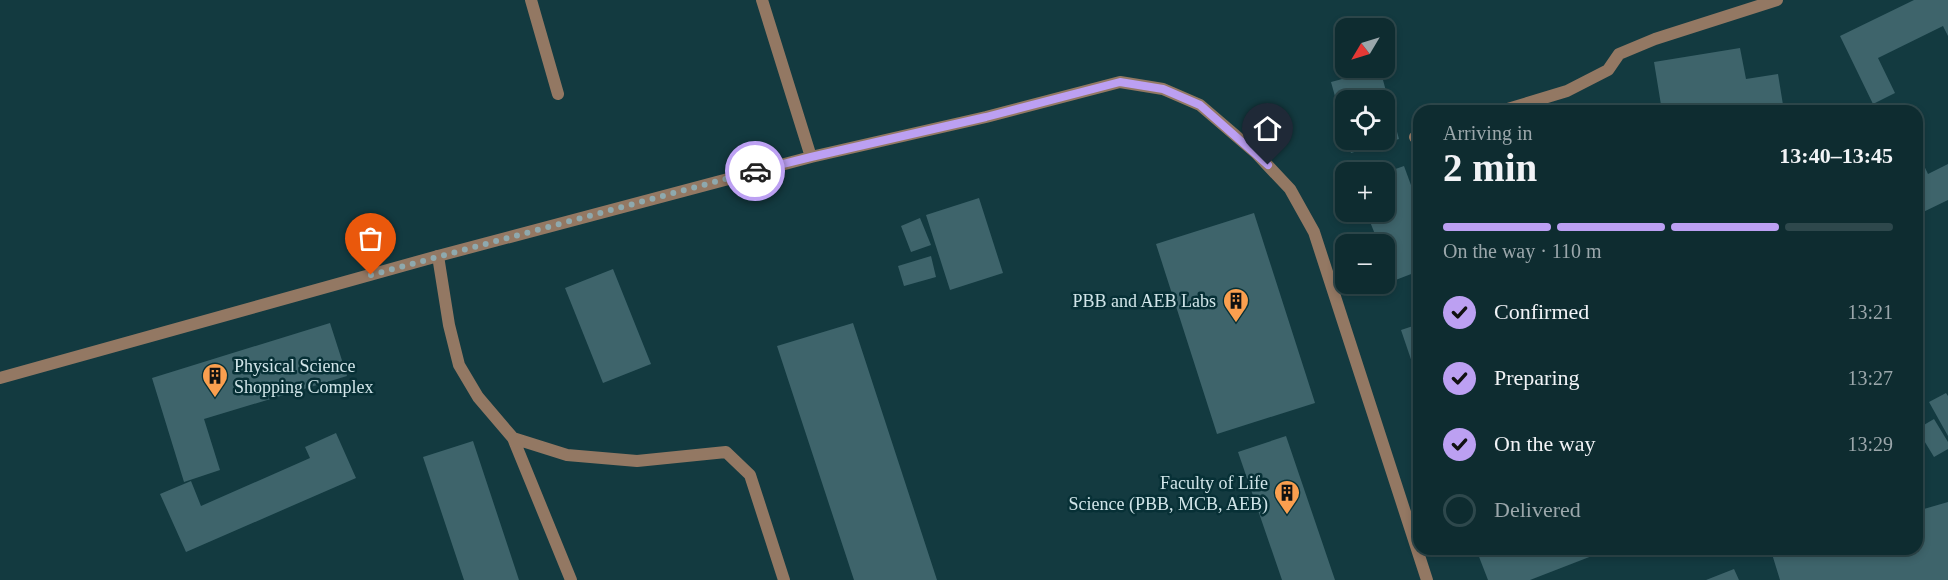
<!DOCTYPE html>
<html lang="en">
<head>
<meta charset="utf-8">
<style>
	:root { --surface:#0e2c30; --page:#173438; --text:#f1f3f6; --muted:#9ba7ab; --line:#2e484c; --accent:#bca0f2 }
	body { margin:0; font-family:Georgia,serif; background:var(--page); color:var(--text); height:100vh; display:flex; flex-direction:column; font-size:22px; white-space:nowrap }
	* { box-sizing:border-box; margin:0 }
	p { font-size:20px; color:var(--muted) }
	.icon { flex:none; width:33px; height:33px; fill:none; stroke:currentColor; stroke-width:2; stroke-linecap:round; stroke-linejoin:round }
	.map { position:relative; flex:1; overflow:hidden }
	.details { position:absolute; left:1413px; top:105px; width:510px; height:450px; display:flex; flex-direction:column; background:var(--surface); border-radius:18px; box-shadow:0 3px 9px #0003,0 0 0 2px var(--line) }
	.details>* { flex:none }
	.needle { width:39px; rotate:232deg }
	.fabs { position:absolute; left:1335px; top:18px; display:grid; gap:12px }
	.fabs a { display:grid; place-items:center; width:60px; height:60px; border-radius:12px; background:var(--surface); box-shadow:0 3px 9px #0003,0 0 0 2px var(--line); font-size:30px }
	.pin { position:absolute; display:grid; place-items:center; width:51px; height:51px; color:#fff; margin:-62px -26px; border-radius:50% 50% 50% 0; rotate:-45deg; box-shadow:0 0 6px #0007 }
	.pin .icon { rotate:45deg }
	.courier { position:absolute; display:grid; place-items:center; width:60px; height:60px; margin:-30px; border:4px solid #bca0f2; border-radius:50%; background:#fff; color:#222; box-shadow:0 2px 8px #0007 }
	.headline em { font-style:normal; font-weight:600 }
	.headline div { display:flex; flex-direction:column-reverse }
	.headline { display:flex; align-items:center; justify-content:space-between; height:102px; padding:0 30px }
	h1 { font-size:39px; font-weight:600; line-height:45px }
	.bar { display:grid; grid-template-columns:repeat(4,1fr); gap:9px 6px; align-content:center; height:72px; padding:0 30px }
	.bar i { height:8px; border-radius:4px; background:var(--line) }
	.bar .on { background:var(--accent) }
	.bar p { grid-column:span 4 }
	ol { padding:0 30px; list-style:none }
	li { display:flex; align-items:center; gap:18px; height:66px }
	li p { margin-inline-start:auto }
	li .icon { padding:6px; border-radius:50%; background:var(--accent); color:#111; stroke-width:4 }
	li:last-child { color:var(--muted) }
	li i { width:33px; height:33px; border:3px solid var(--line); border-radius:50% }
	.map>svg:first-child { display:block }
</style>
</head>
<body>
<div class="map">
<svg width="1948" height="580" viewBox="0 0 1948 580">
	<rect width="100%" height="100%" fill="#133a40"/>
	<path fill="#3e646b" d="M1914,0H1948V36L1943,26L1878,58L1895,93L1873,104L1840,36Z
		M1740,48L1746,79L1778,74L1784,111H1662L1654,62Z
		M1380,69L1399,139L1351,153L1347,140H1384V100H1346L1345,132L1331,82Z
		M1917,151L1928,174L1948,164V200L1917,215Z
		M1404,166L1419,207V271L1393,281L1384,260V244H1379L1366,212H1384V173Z
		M979,198L1003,273L950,290L926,215Z
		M1254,213L1315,403L1217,434L1156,244Z
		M920,218L931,245L911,252L901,226Z
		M931,256L936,277L904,286L898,266Z
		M613,269L651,364L603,383L565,288Z
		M330,323L347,376L204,419L220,470L184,482L152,378Z
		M853,323L937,580H854L777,346Z
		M1419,324V383L1401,330Z
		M1946,393L1948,396V436L1929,402Z
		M1934,419L1948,442V449L1934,457L1917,429Z
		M336,433L356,478L186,552L160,494L191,481L201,506L310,458L305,447Z
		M1286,436L1335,580H1282L1238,452Z
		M473,441L519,580H464L423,457Z
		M1948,502V580H1780L1772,554L1789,549H1917V511Z
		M1476,549H1610L1530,580H1488Z
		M1734,569L1739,580H1706Z"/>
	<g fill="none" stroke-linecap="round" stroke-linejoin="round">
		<path stroke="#937863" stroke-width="12" d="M531,0L558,94
			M1501,111L1567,91L1608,70L1619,54L1655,39L1777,0
			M1415,137L1419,136
			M438,256L449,325L459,365L478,397L513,438L571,580
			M513,438L567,455L637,461L726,452L750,475L784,580"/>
		<path stroke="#937863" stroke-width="12" d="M762,0L811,157
			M0,378L438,256L811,157L986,117L1120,82L1163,89L1200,105L1256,153L1290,189L1314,232L1427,580"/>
	</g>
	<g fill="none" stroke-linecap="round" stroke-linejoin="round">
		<path stroke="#8ea9ae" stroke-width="6" stroke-dasharray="0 10.8" d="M371,275L755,171"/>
		<path stroke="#bca0f2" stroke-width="8" d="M755,171L811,157L986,117L1120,82L1163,89L1200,105L1268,165"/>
	</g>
	<defs>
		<symbol id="building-pin" viewBox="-11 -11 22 30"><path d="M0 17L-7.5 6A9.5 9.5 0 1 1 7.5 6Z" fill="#fa9f4f" stroke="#073036"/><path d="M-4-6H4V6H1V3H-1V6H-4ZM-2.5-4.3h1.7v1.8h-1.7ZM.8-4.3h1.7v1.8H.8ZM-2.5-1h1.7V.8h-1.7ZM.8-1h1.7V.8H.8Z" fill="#111"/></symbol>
	</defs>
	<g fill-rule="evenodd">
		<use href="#building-pin" x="1221" y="286" width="30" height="40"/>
		<use href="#building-pin" x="200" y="361" width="30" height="40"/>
		<use href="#building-pin" x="1272" y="478" width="30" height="40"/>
	</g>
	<g text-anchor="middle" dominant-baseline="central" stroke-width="5" stroke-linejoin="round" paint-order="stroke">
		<g font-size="18" fill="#d1e5e9" stroke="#073036" text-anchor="end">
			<text x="1216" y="301">PBB and AEB Labs</text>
			<text x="234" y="366" text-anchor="start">Physical Science<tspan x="234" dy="21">Shopping Complex</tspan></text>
			<text x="1268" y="483">Faculty of Life<tspan x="1268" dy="21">Science (PBB, MCB, AEB)</tspan></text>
		</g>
	</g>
</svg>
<div class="fabs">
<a><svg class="needle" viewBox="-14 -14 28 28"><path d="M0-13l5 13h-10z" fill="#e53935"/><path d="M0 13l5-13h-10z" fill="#9ba7ab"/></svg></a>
<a><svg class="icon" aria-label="locate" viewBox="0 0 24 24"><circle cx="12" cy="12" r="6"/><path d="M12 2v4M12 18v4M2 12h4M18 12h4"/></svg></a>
<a>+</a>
<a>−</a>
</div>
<div class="pin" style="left:371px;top:275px;background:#ea580c"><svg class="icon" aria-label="bag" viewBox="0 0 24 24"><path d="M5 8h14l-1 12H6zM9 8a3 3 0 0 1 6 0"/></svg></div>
<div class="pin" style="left:1268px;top:165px;background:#1f2937"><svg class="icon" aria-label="home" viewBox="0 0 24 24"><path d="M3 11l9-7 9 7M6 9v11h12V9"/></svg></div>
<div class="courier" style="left:755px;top:171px"><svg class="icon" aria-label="car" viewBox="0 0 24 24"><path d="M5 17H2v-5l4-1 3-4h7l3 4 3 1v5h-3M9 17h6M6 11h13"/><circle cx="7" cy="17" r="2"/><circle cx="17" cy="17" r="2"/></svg></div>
<section class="details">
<div class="headline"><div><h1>2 min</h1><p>Arriving in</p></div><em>13:40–13:45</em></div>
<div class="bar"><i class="on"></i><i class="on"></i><i class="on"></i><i></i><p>On the way · 110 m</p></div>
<ol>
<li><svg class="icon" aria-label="check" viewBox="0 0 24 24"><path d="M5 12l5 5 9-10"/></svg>Confirmed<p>13:21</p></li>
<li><svg class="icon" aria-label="check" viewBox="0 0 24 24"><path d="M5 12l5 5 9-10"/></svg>Preparing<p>13:27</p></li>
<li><svg class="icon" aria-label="check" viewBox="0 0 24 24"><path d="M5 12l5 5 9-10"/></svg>On the way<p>13:29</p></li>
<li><i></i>Delivered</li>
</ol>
</section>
</div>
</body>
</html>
